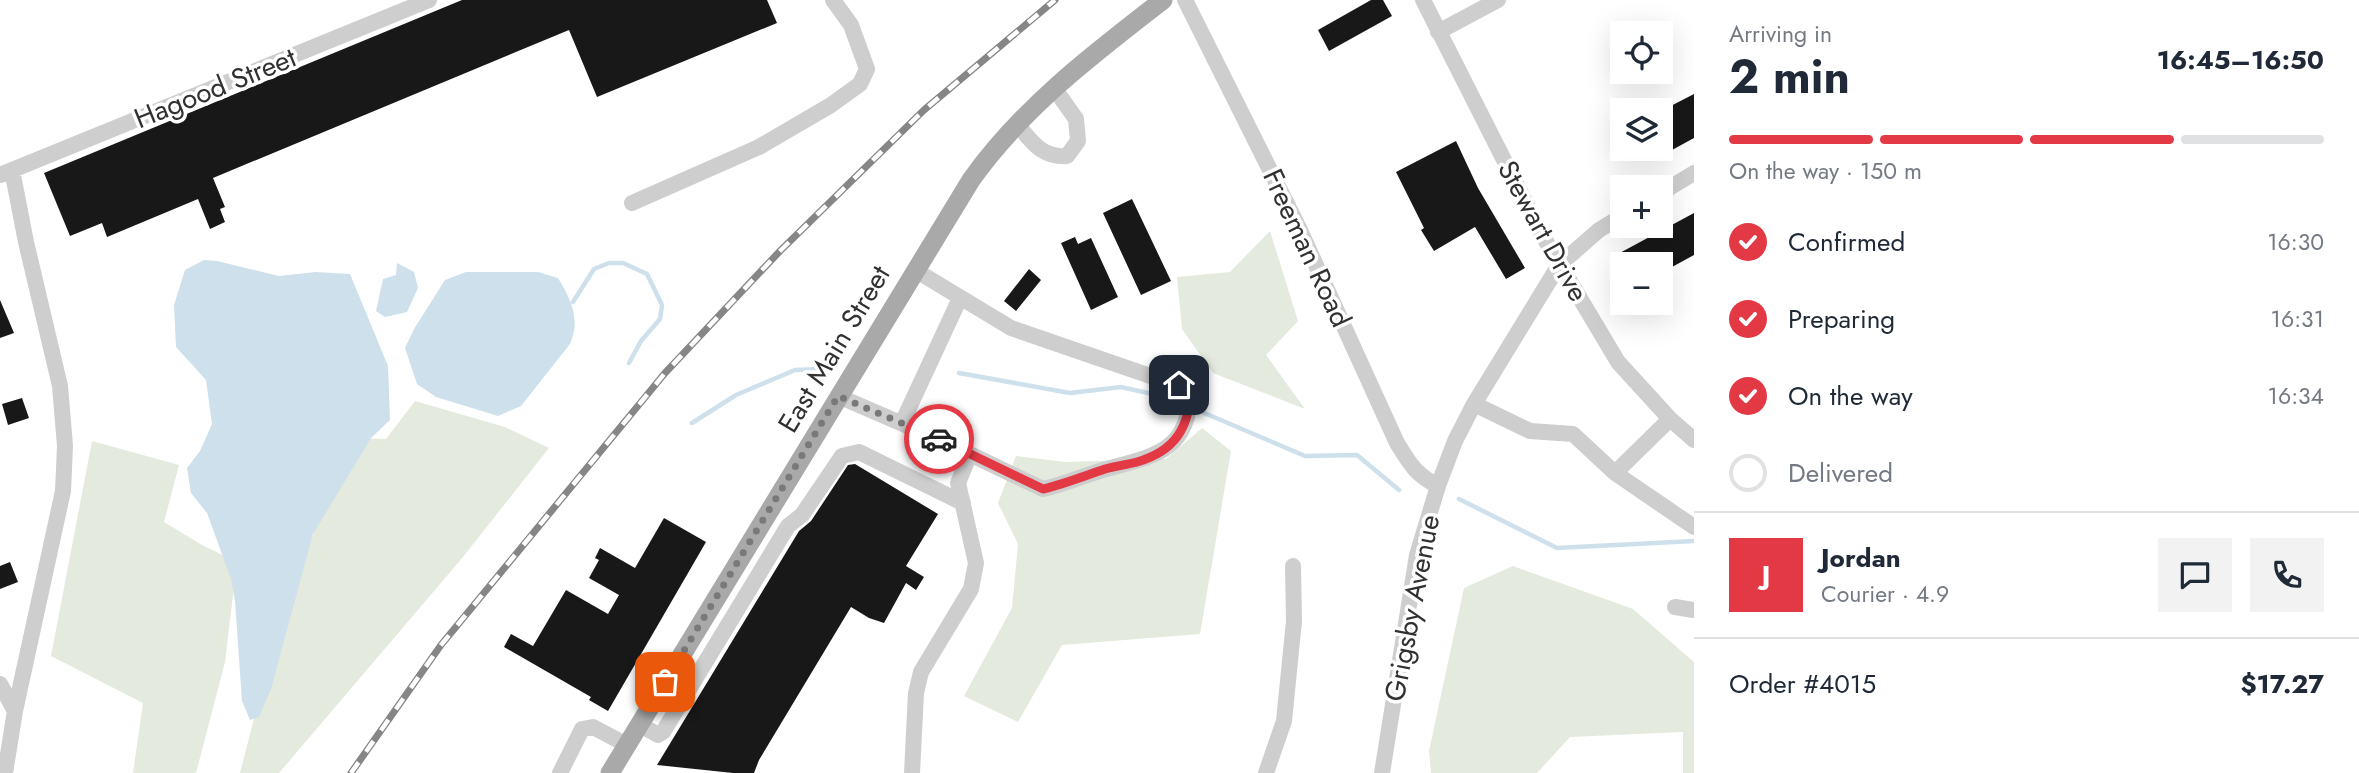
<!DOCTYPE html>
<html lang="en">
<head>
<meta charset="utf-8">
<style>
	:root { --surface:#fff; --page:#f2f2f3; --text:#1f2937; --muted:#747a83; --line:#e0e1e3; --accent:#e23945 }
	body { margin:0; font-family:Jost,sans-serif; background:var(--page); color:var(--text); height:100vh; display:flex; flex-direction:column; font-size:26px; white-space:nowrap }
	* { box-sizing:border-box; margin:0 }
	p { font-size:23px; color:var(--muted) }
	.icon { flex:none; width:38px; height:38px; fill:none; stroke:currentColor; stroke-width:2; stroke-linecap:round; stroke-linejoin:round }
	.map { position:relative; flex:1; overflow:hidden }
	.sheet { display:flex; flex-direction:column; background:var(--surface); width:665px }
	.sheet>* { flex:none }
	.fabs { position:absolute; left:1610px; top:21px; display:grid; gap:14px }
	.fabs a { display:grid; place-items:center; width:63px; height:63px; border-radius:0px; background:var(--surface); box-shadow:0 7px 28px #0002; font-size:35px }
	.pin { position:absolute; display:grid; place-items:center; width:60px; height:60px; color:#fff; margin:-30px; border-radius:14px; box-shadow:0 4px 10px #0006 }
	.courier { position:absolute; display:grid; place-items:center; width:70px; height:70px; margin:-35px; border:5px solid #e23945; border-radius:50%; background:#fff; color:#222; box-shadow:0 2px 9px #0007 }
	.overview em { font-style:normal; font-weight:700 }
	.overview div { display:flex; flex-direction:column-reverse }
	.overview { display:flex; align-items:center; justify-content:space-between; height:119px; padding:0 35px }
	h1 { font-size:46px; font-weight:700; line-height:52px }
	.bar { display:grid; grid-template-columns:repeat(4,1fr); gap:10px 7px; align-content:center; height:84px; padding:0 35px }
	.bar i { height:9px; border-radius:5px; background:var(--line) }
	.bar .on { background:var(--accent) }
	.bar p { grid-column:span 4 }
	.line { display:flex; align-items:center; gap:18px; padding:0 35px; border-top:2px solid var(--line) }
	.line div { flex:1 }
	.round { display:grid; place-items:center; flex:none; width:74px; height:74px; border-radius:0px; background:var(--page) }
	ol { padding:0 35px; list-style:none }
	li { display:flex; align-items:center; gap:21px; height:77px }
	li p { margin-inline-start:auto }
	li .icon { padding:7px; border-radius:50%; background:var(--accent); color:#fff; stroke-width:4 }
	li:last-child { color:var(--muted) }
	li i { width:38px; height:38px; border:4px solid var(--line); border-radius:50% }
	main { display:flex; flex:1; min-height:0 }
	.map>svg:first-child { display:block }
</style>
</head>
<body>
<main>
<div class="map">
<svg width="1694" height="773" viewBox="0 0 1694 773">
	<rect width="100%" height="100%" fill="#fff"/>
	<path fill="#e4eadd" d="M1270,231L1298,321L1266,355L1305,409L1213,373L1182,329L1177,277L1230,272Z
		M415,401L505,427L549,448L463,557L279,773H240L268,664L347,438L386,439Z
		M1202,428L1231,451L1200,634L1062,645L1018,722L964,696L1012,608L1018,544L998,503L1016,456L1065,462L1166,459Z
		M92,441L179,465L164,522L202,545L237,562L225,662L196,773H133L143,703L51,656Z
		M1513,566L1633,609L1694,662V773H1683V732L1570,737L1537,773H1431L1429,751L1464,588Z"/>
	<path fill="#cde0ec" d="M204,260L217,261L279,276L316,272L350,274L388,366L390,420L371,438L313,534L271,689L259,717L250,720L242,701L235,601L231,579L207,513L191,493L187,468L200,451L212,424L206,380L176,347L174,305L185,270Z
		M397,263L414,272L418,288L407,312L385,317L376,311L383,279L396,275Z
		M466,272H538L558,278C571,299 581,320 570,344L521,406L498,416L436,397L417,384L405,348L414,329L445,280Z"/>
	<g fill="none" stroke-linecap="round" stroke-linejoin="round">
		<path stroke="#cde0ec" stroke-width="4.5" d="M573,302L594,269L609,263H623L647,274L662,305L660,319L641,341L629,363
			M959,373L1070,393L1121,387L1175,399
			M1202,412L1305,456L1357,455L1399,490
			M692,423L736,395L795,370L822,369
			M1459,499L1557,548L1694,541"/>
	</g>
	<path fill="#181818" d="M462,0H767L777,23L597,97L569,30L213,178L225,207L220,209L225,222L210,229L198,199L107,237L102,223L70,236L44,173Z
		M1371,0H1383L1392,16L1329,51L1318,30Z
		M1694,94V138L1661,156V111Z
		M1456,141L1478,188L1525,268L1506,279L1475,227L1434,251L1421,230L1424,228L1396,172Z
		M1132,199L1171,281L1141,295L1103,213Z
		M1694,213V255L1661,273V264H1621L1616,255Z
		M1075,237L1078,244L1091,238L1118,297L1091,310L1061,243Z
		M1029,269L1041,280L1016,311L1004,301Z
		M0,300L14,333L0,338Z
		M22,398L29,418L8,425L2,404Z
		M855,464L938,514L906,566L924,577L916,590L906,583L884,623L869,618L851,607L759,760L754,773H733L657,765L799,531L811,521L848,465Z
		M664,518L706,542L608,711L589,700L591,697L504,647L511,634L533,646L566,590L608,614L619,595L589,578L599,560L595,558L600,548L635,568Z
		M10,562L18,582L0,589V566Z"/>
	<g fill="none" stroke-linecap="round" stroke-linejoin="round">
		<path stroke="#cecece" stroke-width="16" d="M1185,0L1300,230L1397,443C1410,464 1415,474 1438,486
			M1423,0L1541,233L1618,362L1670,419L1694,440
			M1438,32L1498,0
			M1017,124C1032,142 1042,158 1067,156L1078,141L1076,119L1054,88
			M0,175L429,0
			M1661,193L1694,173
			M632,203L759,147L831,105L860,84L867,69L851,25L833,0
			M838,396L949,444L1043,489C1066,484 1087,474 1110,468C1160,455 1188,449 1191,390L1011,328L915,270
			M1474,404L1530,431L1573,434L1615,473L1694,527
			M902,423L960,298
			M1615,473L1670,419
			M1675,607L1694,610
			M0,684L15,711
			M639,724L658,735L663,732L788,526L802,515L842,456L859,452L963,503
			M5,773L15,711L63,491L65,446L60,386L26,242L12,170
			M560,773L582,729L593,727L627,745
			M912,773L916,693L921,672L971,589L976,563L958,483L970,454
			M1266,773L1284,721L1294,621L1293,566
			M1382,773L1417,555L1438,486L1455,441L1474,404L1559,265L1599,230L1622,216"/>
		<path stroke="#a9a9a9" stroke-width="19" d="M610,773L971,180C1022,108 1093,54 1163,0"/>
		<defs>
			<path id="rail" d="M351,773L441,645L665,373L780,251L924,110L1055,0"/>
		</defs>
		<use href="#rail" stroke="#868686" stroke-width="7"/>
		<use href="#rail" stroke="#fff" stroke-width="4.5" stroke-dasharray="13" stroke-linecap="butt"/>
	</g>
	<g fill="none" stroke-linecap="round" stroke-linejoin="round">
		<path stroke="#797979" stroke-width="7" stroke-dasharray="0 12.6" d="M665,682L838,396L939,439"/>
		<path stroke="#e23945" stroke-width="9" d="M939,439L1043,489C1064,484 1084,476 1105,469C1115,466 1126,465 1137,462C1175,451 1189,428 1191,390L1179,385"/>
	</g>
	<g text-anchor="middle" dominant-baseline="central" stroke-width="7" stroke-linejoin="round" paint-order="stroke">
		<g font-size="28" fill="#313131" stroke="#fff">
			<text transform="translate(215 88) rotate(-22)">Hagood Street</text>
			<text transform="translate(1543 231) rotate(61)">Stewart Drive</text>
			<text transform="translate(1307 248) rotate(65)">Freeman Road</text>
			<text transform="translate(834 349) rotate(-59)">East Main Street</text>
			<text transform="translate(1412 608) rotate(-79)">Grigsby Avenue</text>
		</g>
	</g>
</svg>
<div class="fabs">
<a><svg class="icon" aria-label="locate" viewBox="0 0 24 24"><circle cx="12" cy="12" r="6"/><path d="M12 2v4M12 18v4M2 12h4M18 12h4"/></svg></a>
<a><svg class="icon" aria-label="layers" viewBox="0 0 24 24"><path d="M12 4l9 5-9 5-9-5zM3 14l9 5 9-5"/></svg></a>
<a>+</a>
<a>−</a>
</div>
<div class="pin" style="left:665px;top:682px;background:#ea580c"><svg class="icon" aria-label="bag" viewBox="0 0 24 24"><path d="M5 8h14l-1 12H6zM9 8a3 3 0 0 1 6 0"/></svg></div>
<div class="pin" style="left:1179px;top:385px;background:#1f2937"><svg class="icon" aria-label="home" viewBox="0 0 24 24"><path d="M3 11l9-7 9 7M6 9v11h12V9"/></svg></div>
<div class="courier" style="left:939px;top:439px"><svg class="icon" aria-label="car" viewBox="0 0 24 24"><path d="M5 17H2v-5l4-1 3-4h7l3 4 3 1v5h-3M9 17h6M6 11h13"/><circle cx="7" cy="17" r="2"/><circle cx="17" cy="17" r="2"/></svg></div>
</div>
<section class="sheet">
<div class="overview"><div><h1>2 min</h1><p>Arriving in</p></div><em>16:45–16:50</em></div>
<div class="bar"><i class="on"></i><i class="on"></i><i class="on"></i><i></i><p>On the way · 150 m</p></div>
<ol>
<li><svg class="icon" aria-label="check" viewBox="0 0 24 24"><path d="M5 12l5 5 9-10"/></svg>Confirmed<p>16:30</p></li>
<li><svg class="icon" aria-label="check" viewBox="0 0 24 24"><path d="M5 12l5 5 9-10"/></svg>Preparing<p>16:31</p></li>
<li><svg class="icon" aria-label="check" viewBox="0 0 24 24"><path d="M5 12l5 5 9-10"/></svg>On the way<p>16:34</p></li>
<li><i></i>Delivered</li>
</ol>
<div class="line" style="height:126px"><b class="round" style="background:var(--accent);color:#fff">J</b><div><b>Jordan</b><p>Courier · 4.9</p></div><a class="round"><svg class="icon" aria-label="chat" viewBox="0 0 24 24"><path d="M4 5h16v11H9l-5 4z"/></svg></a><a class="round"><svg class="icon" aria-label="phone" viewBox="0 0 24 24"><path d="M5 4h4l2 5-3 2q2 4 5 5l2-3 5 2v4C11 20 4 13 5 4z"/></svg></a></div>
<div class="line" style="height:91px"><div>Order #4015</div><b>$17.27</b></div>
</section>
</main>
</body>
</html>
